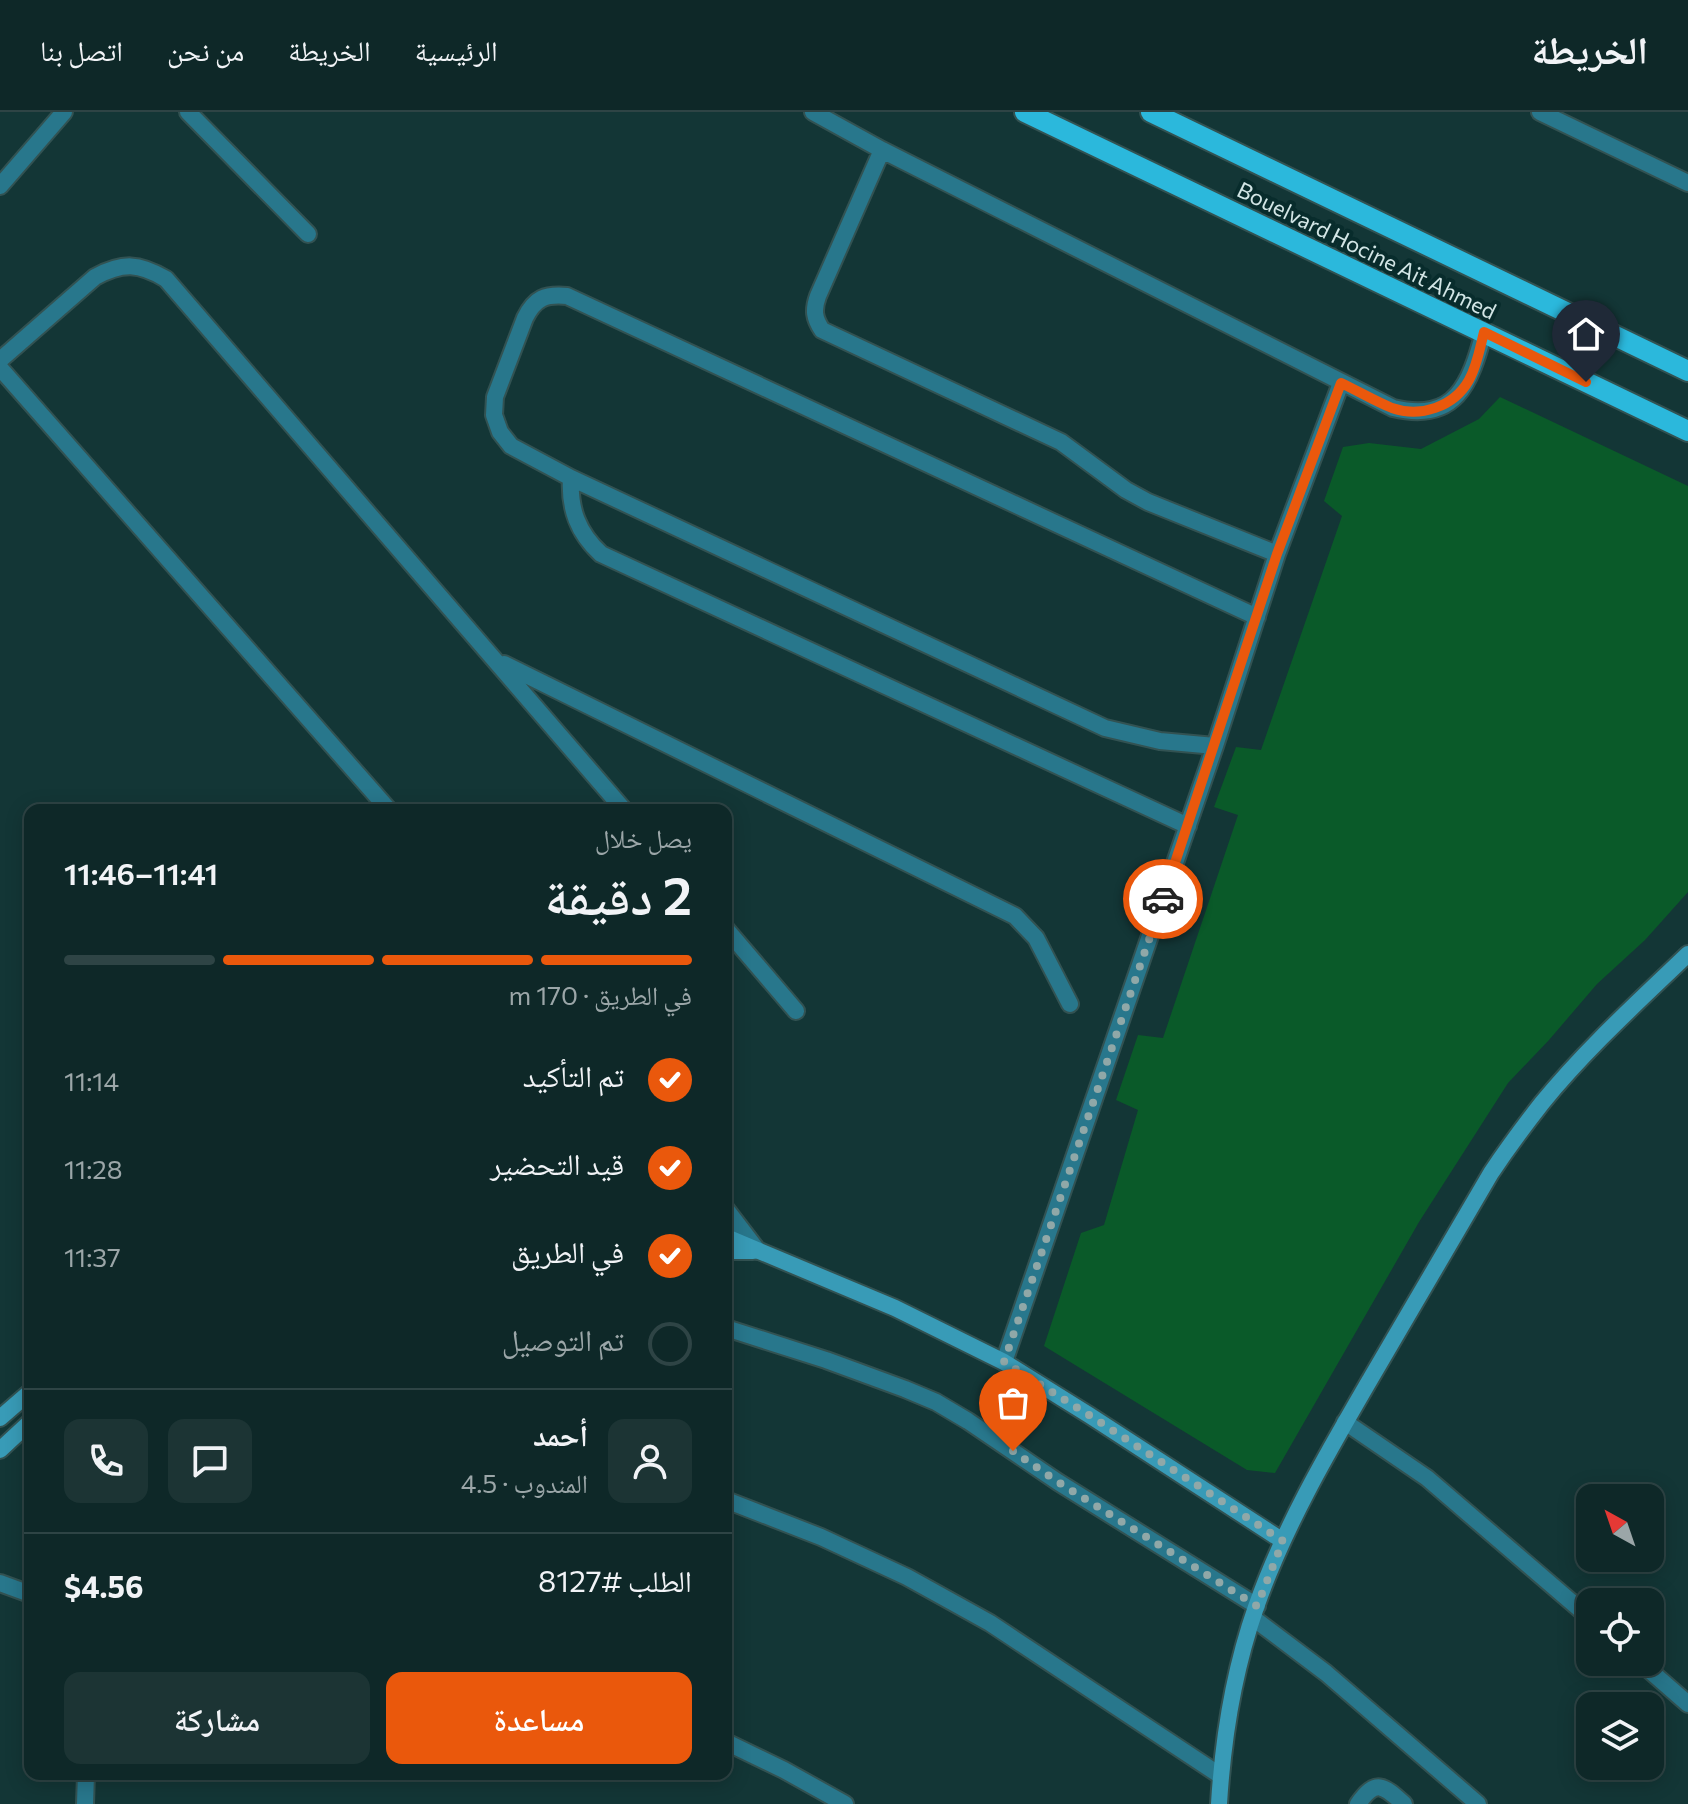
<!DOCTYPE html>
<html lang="ar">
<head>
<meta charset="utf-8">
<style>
	:root { --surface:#0e2828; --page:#1c3434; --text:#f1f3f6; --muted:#9ba6a8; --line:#2e4445; --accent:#ea580c }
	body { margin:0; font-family:Commissioner,"Noto Naskh Arabic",sans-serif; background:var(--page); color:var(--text); direction:rtl; height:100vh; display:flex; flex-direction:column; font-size:30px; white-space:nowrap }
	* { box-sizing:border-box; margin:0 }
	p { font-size:26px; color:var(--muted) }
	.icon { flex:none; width:44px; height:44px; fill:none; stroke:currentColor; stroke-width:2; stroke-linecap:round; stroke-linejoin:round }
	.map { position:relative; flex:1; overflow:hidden; direction:ltr }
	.details { position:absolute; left:24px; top:692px; width:708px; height:976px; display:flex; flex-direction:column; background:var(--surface); border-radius:16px; box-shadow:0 4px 20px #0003,0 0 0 2px var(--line); direction:rtl }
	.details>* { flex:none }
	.needle { width:52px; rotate:320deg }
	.controls { position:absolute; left:1576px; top:1372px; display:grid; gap:16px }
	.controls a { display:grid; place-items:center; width:88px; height:88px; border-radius:16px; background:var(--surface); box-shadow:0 4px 20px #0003,0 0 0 2px var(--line); font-size:40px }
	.pin { position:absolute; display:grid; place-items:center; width:68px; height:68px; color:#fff; margin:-82px -34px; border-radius:50% 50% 50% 0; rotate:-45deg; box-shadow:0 0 8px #0007 }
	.pin .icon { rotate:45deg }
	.courier { position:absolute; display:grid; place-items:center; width:80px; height:80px; margin:-40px; border:6px solid #ea580c; border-radius:50%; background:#fff; color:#222; box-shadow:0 2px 10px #0007 }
	.overview em { font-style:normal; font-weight:600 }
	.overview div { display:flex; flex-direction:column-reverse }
	.overview { display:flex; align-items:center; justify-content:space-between; height:136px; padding:0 40px }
	h1 { font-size:52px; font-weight:600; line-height:60px }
	.bar { display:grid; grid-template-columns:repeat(4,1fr); gap:12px 8px; align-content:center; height:96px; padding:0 40px }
	.bar i { height:10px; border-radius:6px; background:var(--line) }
	.bar .on { background:var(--accent) }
	.bar p { grid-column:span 4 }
	.line { display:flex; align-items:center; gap:20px; padding:0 40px; border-top:2px solid var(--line) }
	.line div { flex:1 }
	.round { display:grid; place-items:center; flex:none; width:84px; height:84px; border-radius:16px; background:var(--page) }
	ol { padding:0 40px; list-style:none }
	li { display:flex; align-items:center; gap:24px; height:88px }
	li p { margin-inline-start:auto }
	li .icon { padding:8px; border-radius:50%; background:var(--accent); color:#fff; stroke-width:4 }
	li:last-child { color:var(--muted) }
	li i { width:44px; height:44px; border:4px solid var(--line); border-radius:50% }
	.button { display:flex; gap:16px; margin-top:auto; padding:16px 40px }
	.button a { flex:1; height:92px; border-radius:16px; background:var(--accent); color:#fff; font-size:32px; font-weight:600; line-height:92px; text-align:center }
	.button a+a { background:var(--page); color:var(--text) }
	header { display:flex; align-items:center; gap:48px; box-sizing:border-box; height:112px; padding:0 40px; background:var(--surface); border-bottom:2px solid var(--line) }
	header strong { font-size:38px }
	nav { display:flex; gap:44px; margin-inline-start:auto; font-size:28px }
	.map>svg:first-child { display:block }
</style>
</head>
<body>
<header>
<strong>الخريطة</strong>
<nav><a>الرئيسية</a><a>الخريطة</a><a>من نحن</a><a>اتصل بنا</a></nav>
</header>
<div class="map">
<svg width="1688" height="1692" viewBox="0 0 1688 1692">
	<rect width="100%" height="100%" fill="#133636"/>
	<path fill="#0a5a29" d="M1500,285L1688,374V780L1645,828L1597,872L1549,928L1508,971L1419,1110L1275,1361L1247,1358L1044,1234L1081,1121L1104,1113L1138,998L1116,988L1138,923L1163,926L1238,703L1214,695L1236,635L1261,638L1342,404L1324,389L1343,335L1369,331L1421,337L1479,307Z"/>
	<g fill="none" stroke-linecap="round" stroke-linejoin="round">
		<defs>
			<path id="lane" d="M188,0L308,122"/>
			<path id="street" d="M813,0L882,38L1393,296C1456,311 1470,272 1484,220
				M1540,0L1688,71
				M882,38L818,184C813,198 814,206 822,218L1061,330L1126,378L1148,390L1277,442
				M0,74L64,0
				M0,248L95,165C123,150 139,151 166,167L624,698
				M0,256L389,698
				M571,366C569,397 578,421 601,442L1188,714
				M504,552L1015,804L1036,826L1070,892
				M1215,634L1160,629L1105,616L571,366L511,334L500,320L494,303L495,285L525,206C535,186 545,182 567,184L1257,505
				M726,817L796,899
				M726,1097L758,1139
				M726,1216L826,1248L905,1277L936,1290L968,1309L1058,1370L1257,1494
				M1004,1250L1215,634L1277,442L1341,271
				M1345,1310L1427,1366L1590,1506
				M726,1388L821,1425L907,1465L990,1511L1221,1664
				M0,1471L30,1482
				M1253,1506L1326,1561L1478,1692
				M1640,1550L1688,1592
				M726,1630L784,1658L845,1692
				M85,1692L86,1662
				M1358,1692C1376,1666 1384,1674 1404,1692"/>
			<path id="secondary" d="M726,1125L895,1196L1004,1250L1089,1303L1283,1429
				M726,1139H753
				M0,1306L30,1280
				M0,1338L30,1310
				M1219,1692C1223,1625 1234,1558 1256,1495C1284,1415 1328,1340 1371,1266C1411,1198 1451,1129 1491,1061C1507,1037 1524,1014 1542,991C1586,937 1638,890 1688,842"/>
			<path id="primary" d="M1025,0L1688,319
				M1151,0L1688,259"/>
		</defs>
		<use href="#lane" stroke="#325252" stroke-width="20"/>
		<use href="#street" stroke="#325252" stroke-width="20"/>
		<use href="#secondary" stroke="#325252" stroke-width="20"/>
		<use href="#primary" stroke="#325252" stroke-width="24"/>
		<use href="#lane" stroke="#28778c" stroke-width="16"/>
		<use href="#street" stroke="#28778c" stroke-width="16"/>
		<use href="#secondary" stroke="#389bb7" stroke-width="16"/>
		<use href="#primary" stroke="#2bb8dc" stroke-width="20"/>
	</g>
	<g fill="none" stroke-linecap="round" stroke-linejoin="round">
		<path stroke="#90a8a8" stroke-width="8" stroke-dasharray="0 14.4" d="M1013,1339L1058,1370L1257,1494L1283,1429L1089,1303L1004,1250L1163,787"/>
		<path stroke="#ea580c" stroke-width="10" d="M1163,787L1277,442L1341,271C1358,279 1375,289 1392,296C1420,306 1454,295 1469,268C1477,254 1480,236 1484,220L1586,270"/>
	</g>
	<g text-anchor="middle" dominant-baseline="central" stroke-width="8" stroke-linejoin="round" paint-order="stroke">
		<g font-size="22" fill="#d3e6e6" stroke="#082c2c">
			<text transform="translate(1367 138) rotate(26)">Bouelvard Hocine Ait Ahmed</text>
		</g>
	</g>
</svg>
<div class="controls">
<a><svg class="needle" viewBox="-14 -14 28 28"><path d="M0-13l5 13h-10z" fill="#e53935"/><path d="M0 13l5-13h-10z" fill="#9ba6a8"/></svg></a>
<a><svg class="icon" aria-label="locate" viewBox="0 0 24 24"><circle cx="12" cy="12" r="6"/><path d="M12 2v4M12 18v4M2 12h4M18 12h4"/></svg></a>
<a><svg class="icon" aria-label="layers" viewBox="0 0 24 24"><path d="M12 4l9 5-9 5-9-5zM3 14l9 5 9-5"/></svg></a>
</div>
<div class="pin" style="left:1013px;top:1339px;background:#ea580c"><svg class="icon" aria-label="bag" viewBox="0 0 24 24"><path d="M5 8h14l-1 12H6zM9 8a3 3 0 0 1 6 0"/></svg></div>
<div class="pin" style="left:1586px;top:270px;background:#1f2937"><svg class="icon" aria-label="home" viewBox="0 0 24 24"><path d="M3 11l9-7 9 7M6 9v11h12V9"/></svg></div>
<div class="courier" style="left:1163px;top:787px"><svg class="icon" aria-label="car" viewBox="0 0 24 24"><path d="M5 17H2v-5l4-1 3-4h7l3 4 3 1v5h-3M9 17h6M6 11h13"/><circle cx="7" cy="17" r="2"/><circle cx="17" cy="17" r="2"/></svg></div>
<section class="details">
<div class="overview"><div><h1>2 دقيقة</h1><p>يصل خلال</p></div><em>11:41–11:46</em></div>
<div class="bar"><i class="on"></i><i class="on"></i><i class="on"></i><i></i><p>في الطريق · 170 m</p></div>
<ol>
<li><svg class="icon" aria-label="check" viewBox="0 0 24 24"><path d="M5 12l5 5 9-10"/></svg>تم التأكيد<p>11:14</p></li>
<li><svg class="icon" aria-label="check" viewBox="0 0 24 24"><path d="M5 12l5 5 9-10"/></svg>قيد التحضير<p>11:28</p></li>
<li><svg class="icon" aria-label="check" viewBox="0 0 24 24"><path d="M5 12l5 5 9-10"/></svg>في الطريق<p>11:37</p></li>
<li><i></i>تم التوصيل</li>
</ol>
<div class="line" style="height:144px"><a class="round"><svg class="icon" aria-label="person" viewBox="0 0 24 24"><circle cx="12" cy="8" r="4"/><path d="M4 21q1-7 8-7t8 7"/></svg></a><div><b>أحمد</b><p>المندوب · 4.5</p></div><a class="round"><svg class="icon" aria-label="chat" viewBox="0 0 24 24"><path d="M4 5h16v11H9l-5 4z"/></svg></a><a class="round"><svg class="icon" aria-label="phone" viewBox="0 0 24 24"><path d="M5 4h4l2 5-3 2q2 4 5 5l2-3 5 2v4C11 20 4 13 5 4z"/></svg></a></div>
<div class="line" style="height:104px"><div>الطلب #8127</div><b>$4.56</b></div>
<div class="button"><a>مساعدة</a><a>مشاركة</a></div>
</section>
</div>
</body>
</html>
